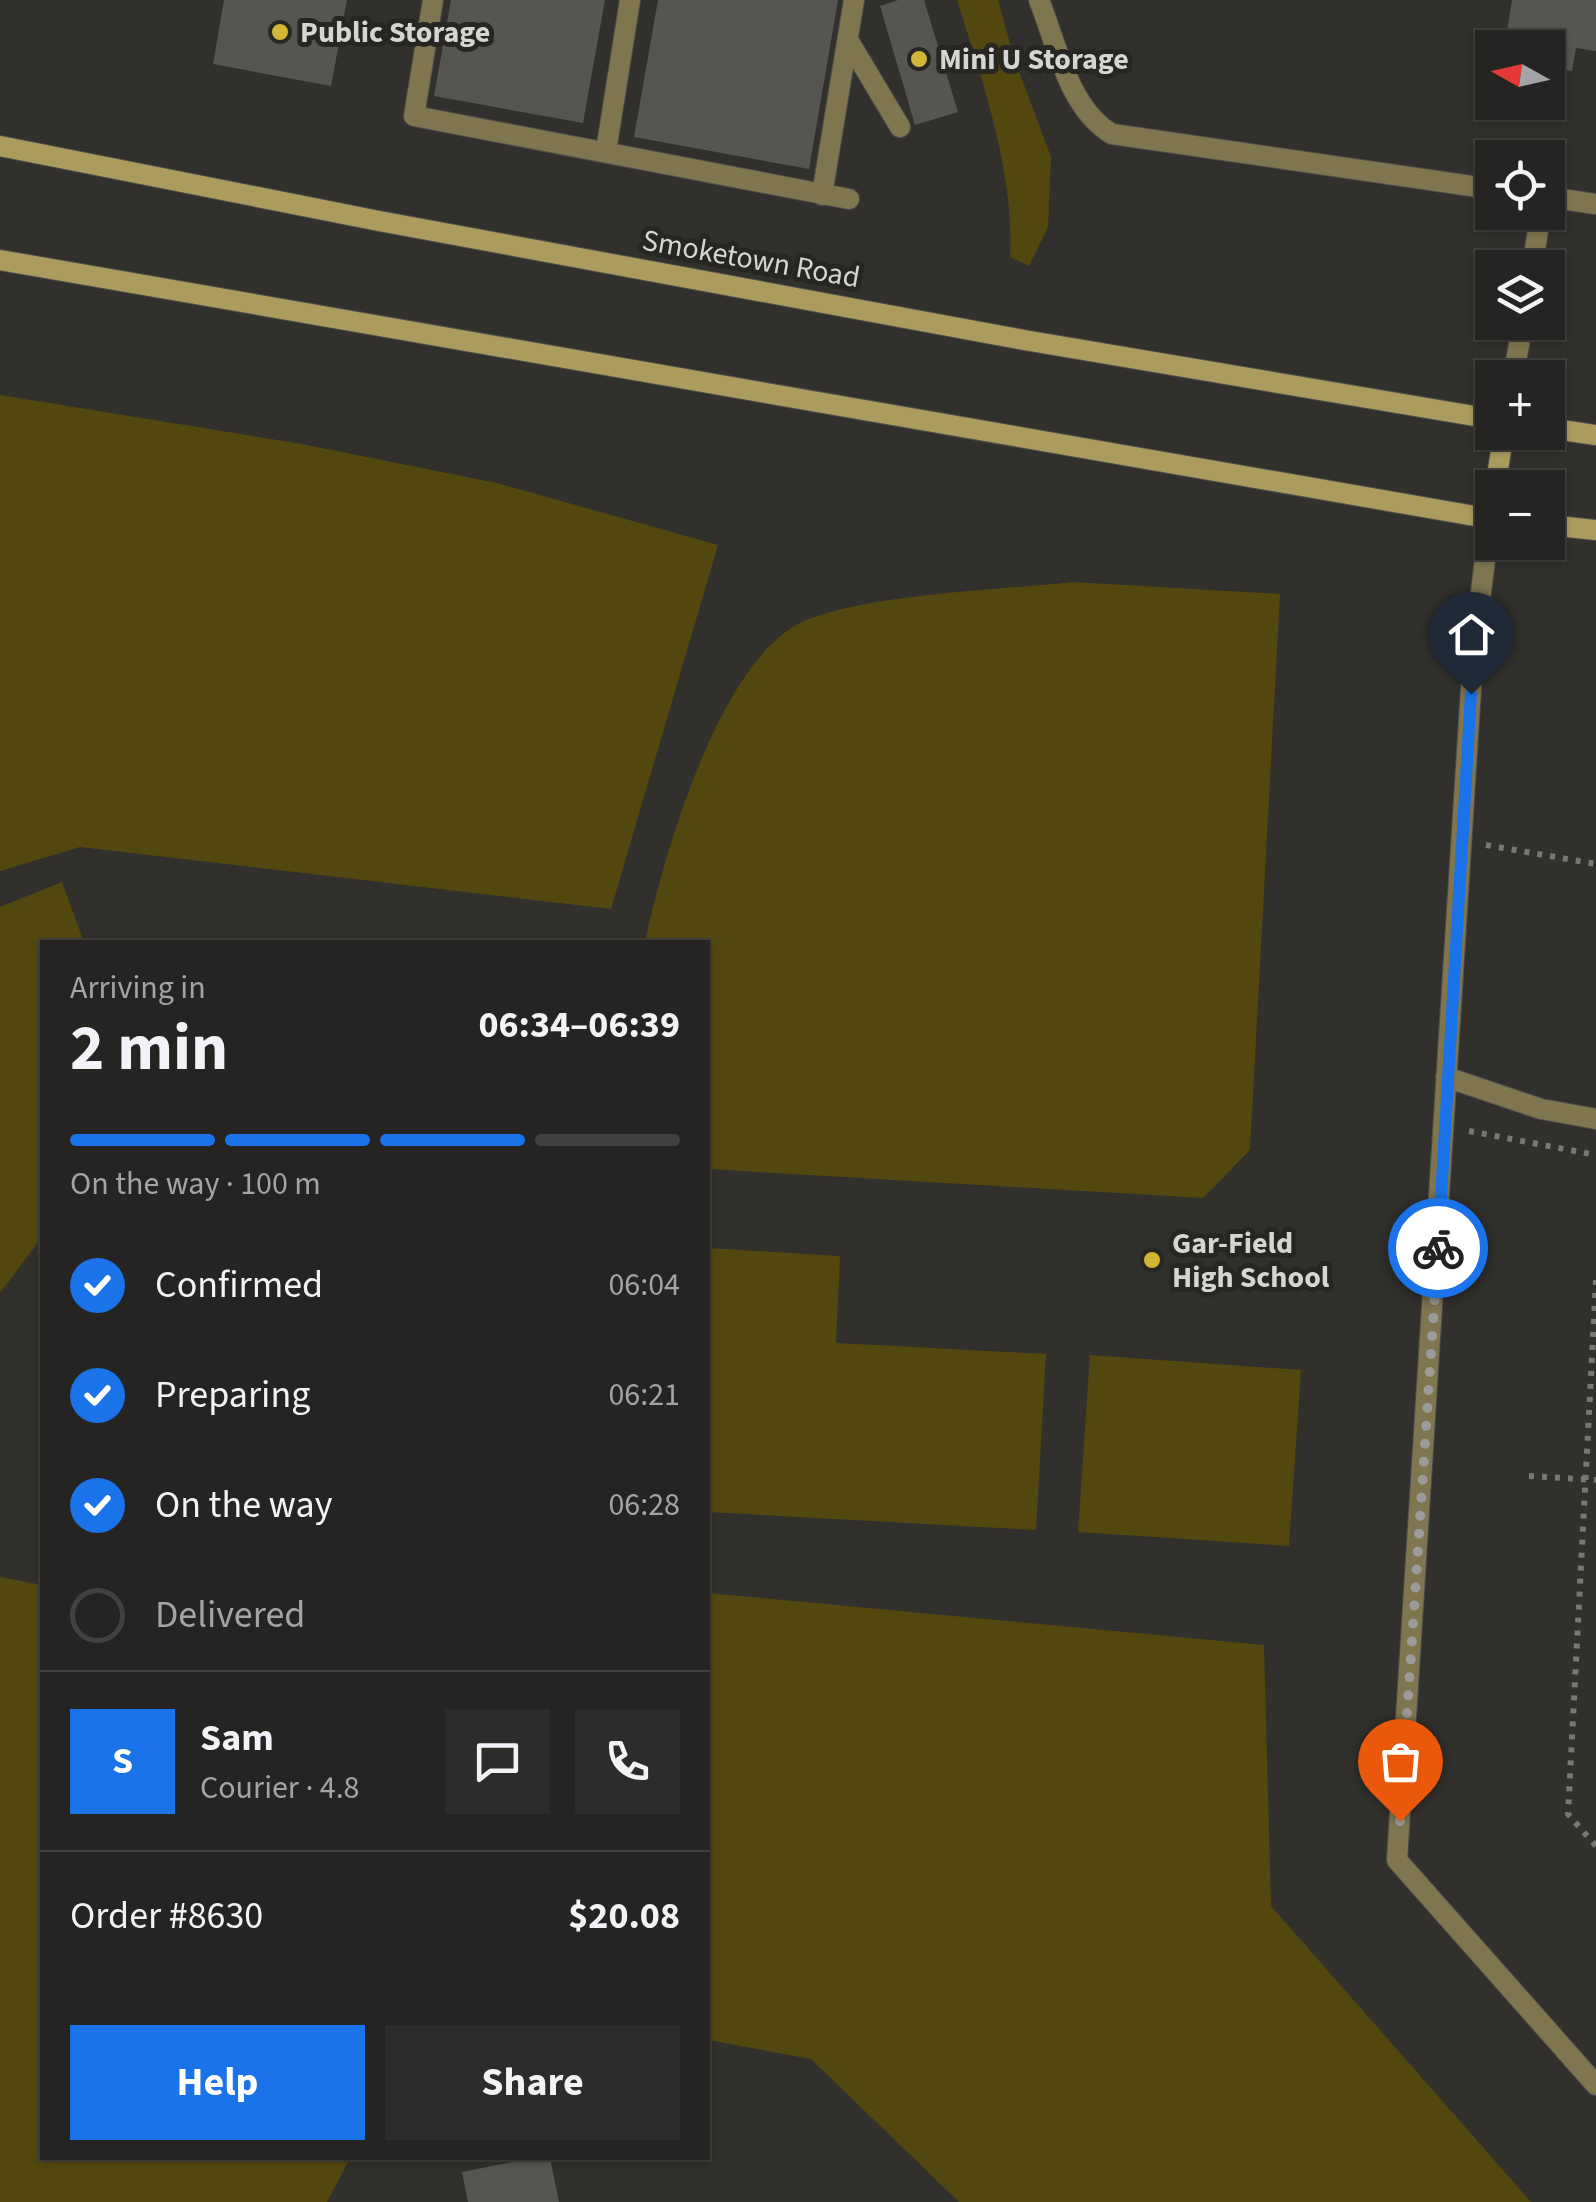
<!DOCTYPE html>
<html lang="en">
<head>
<meta charset="utf-8">
<style>
	:root { --surface:#252422; --page:#2d2c2a; --text:#f1f3f6; --muted:#a3a4a5; --line:#424140; --accent:#1a73e8 }
	body { margin:0; font-family:"Source Sans 3",sans-serif; background:var(--page); color:var(--text); height:100vh; display:flex; flex-direction:column; font-size:38px; white-space:nowrap }
	* { box-sizing:border-box; margin:0 }
	p { font-size:32px; color:var(--muted) }
	.icon { flex:none; width:55px; height:55px; fill:none; stroke:currentColor; stroke-width:2; stroke-linecap:round; stroke-linejoin:round }
	.map { position:relative; flex:1; overflow:hidden }
	.side { position:absolute; left:40px; top:940px; width:670px; height:1220px; display:flex; flex-direction:column; background:var(--surface); border-radius:0px; box-shadow:0 2px 8px #0004,0 0 0 2px var(--line) }
	.side>* { flex:none }
	.needle { width:65px; rotate:278deg }
	.controls { position:absolute; left:1475px; top:30px; display:grid; gap:20px }
	.controls a { display:grid; place-items:center; width:90px; height:90px; border-radius:0px; background:var(--surface); box-shadow:0 2px 8px #0004,0 0 0 2px var(--line); font-size:50px }
	.pin { position:absolute; display:grid; place-items:center; width:85px; height:85px; color:#fff; margin:-102px -42px; border-radius:50% 50% 50% 0; rotate:-45deg; box-shadow:0 0 10px #0007 }
	.pin .icon { rotate:45deg }
	.courier { position:absolute; display:grid; place-items:center; width:100px; height:100px; margin:-50px; border:8px solid #1a73e8; border-radius:50%; background:#fff; color:#222; box-shadow:0 2px 12px #0007 }
	.summary em { font-style:normal; font-weight:700 }
	.summary div { display:flex; flex-direction:column-reverse }
	.summary { display:flex; align-items:center; justify-content:space-between; height:170px; padding:0 30px }
	h1 { font-size:65px; font-weight:700; line-height:75px }
	.bar { display:grid; grid-template-columns:repeat(4,1fr); gap:15px 10px; align-content:center; height:120px; padding:0 30px }
	.bar i { height:12px; border-radius:8px; background:var(--line) }
	.bar .current { background:var(--accent) }
	.bar p { grid-column:span 4 }
	.line { display:flex; align-items:center; gap:25px; padding:0 30px; border-top:2px solid var(--line) }
	.line div { flex:1 }
	.round { display:grid; place-items:center; flex:none; width:105px; height:105px; border-radius:0px; background:var(--page) }
	ol { padding:0 30px; list-style:none }
	li { display:flex; align-items:center; gap:30px; height:110px }
	li p { margin-inline-start:auto }
	li .icon { padding:10px; border-radius:50%; background:var(--accent); color:#fff; stroke-width:4 }
	li:last-child { color:var(--muted) }
	li i { width:55px; height:55px; border:5px solid var(--line); border-radius:50% }
	.action { display:flex; gap:20px; margin-top:auto; padding:20px 30px }
	.action a { flex:1; height:115px; border-radius:0px; background:var(--accent); color:#fff; font-size:40px; font-weight:700; line-height:115px; text-align:center }
	.action a+a { background:var(--page); color:var(--text) }
	.map>svg:first-child { display:block }
</style>
</head>
<body>
<div class="map">
<svg width="1596" height="2202" viewBox="0 0 1596 2202">
	<rect width="100%" height="100%" fill="#31302d"/>
	<path fill="#534710" d="M957,0H998L1014,58L1051,157L1048,227L1029,266L1010,257C1015,173 982,80 957,0Z
		M0,395L302,444L497,483L718,545L611,909L80,847L0,871Z
		M1072,582L1280,594L1250,1150L1203,1198L708,1169V942H645C663,858 721,651 809,619C881,593 994,591 1072,582Z
		M62,882L84,942H42V1237L0,1293V907Z
		M708,1248L840,1256L836,1343L1046,1354L1036,1530L708,1512Z
		M1090,1355L1301,1370L1289,1546L1078,1532Z
		M0,1577L42,1585V2158H350L327,2202H0Z
		M708,1593L1264,1645L1271,1906L1531,2202H959L811,2059L708,2040Z"/>
	<path fill="#565551" d="M224,0H347L331,86L213,64Z
		M451,0H605L583,123L434,96Z
		M658,0H838L809,169L634,137Z
		M898,0H924L958,112L915,125L880,6Z
		M1512,0H1596V51L1576,48L1572,71L1548,67V48L1506,37Z
		M533,2158H550L559,2202H468L462,2172Z"/>
	<g fill="none" stroke-linecap="round" stroke-linejoin="round">
		<defs>
			<path id="lane" d="M433,0L414,116L849,199
				M1039,0C1057,45 1069,109 1112,134L1492,189
				M848,40L900,127
				M606,151L630,0
				M822,195L854,0
				M1548,197L1596,204
				M1532,268L1541,212
				M1513,378L1523,322
				M1490,519L1473,657L1397,1860L1596,2085
				M1446,1077L1541,1109L1596,1119"/>
			<path id="secondary" d="M0,146L379,221L1024,340L1492,419
				M0,260L1492,519
				M1548,428L1596,435
				M1495,488L1504,432
				M1548,525L1596,530"/>
		</defs>
		<use href="#lane" stroke="#4f4e4b" stroke-width="22"/>
		<use href="#secondary" stroke="#4f4e4b" stroke-width="22"/>
		<path stroke="#787775" stroke-width="6" stroke-dasharray="5 8" stroke-linecap="butt" d="M1486,845L1596,864
			M1469,1131L1596,1155
			M1596,1280L1568,1814L1596,1846
			M1529,1476L1596,1480"/>
		<use href="#lane" stroke="#7f764f" stroke-width="20"/>
		<use href="#secondary" stroke="#ab9c5e" stroke-width="20"/>
	</g>
	<g fill="none" stroke-linecap="round" stroke-linejoin="round">
		<path stroke="#9c9b99" stroke-width="10" stroke-dasharray="0 18" d="M1400,1821L1438,1248"/>
		<path stroke="#1a73e8" stroke-width="12" d="M1438,1248L1471,694"/>
	</g>
	<g fill="#d2b635" stroke="#272623" stroke-width="4">
		<circle cx="280" cy="32" r="10"/>
		<circle cx="919" cy="59" r="10"/>
		<circle cx="1152" cy="1260" r="10"/>
	</g>
	<g text-anchor="middle" dominant-baseline="central" stroke-width="10" stroke-linejoin="round" paint-order="stroke">
		<g font-size="30" font-weight="bold" fill="#d5d5d3" stroke="#272623" text-anchor="start">
			<text x="300" y="32">Public Storage</text>
			<text x="939" y="59">Mini U Storage</text>
			<text x="1172" y="1243">Gar-Field<tspan x="1172" dy="34">High School</tspan></text>
		</g>
		<g font-size="30" fill="#d5d5d3" stroke="#272623">
			<text transform="translate(751 259) rotate(10)">Smoketown Road</text>
		</g>
	</g>
</svg>
<div class="controls">
<a><svg class="needle" viewBox="-14 -14 28 28"><path d="M0-13l5 13h-10z" fill="#e53935"/><path d="M0 13l5-13h-10z" fill="#a3a4a5"/></svg></a>
<a><svg class="icon" aria-label="locate" viewBox="0 0 24 24"><circle cx="12" cy="12" r="6"/><path d="M12 2v4M12 18v4M2 12h4M18 12h4"/></svg></a>
<a><svg class="icon" aria-label="layers" viewBox="0 0 24 24"><path d="M12 4l9 5-9 5-9-5zM3 14l9 5 9-5"/></svg></a>
<a>+</a>
<a>−</a>
</div>
<div class="pin" style="left:1400px;top:1821px;background:#ea580c"><svg class="icon" aria-label="bag" viewBox="0 0 24 24"><path d="M5 8h14l-1 12H6zM9 8a3 3 0 0 1 6 0"/></svg></div>
<div class="pin" style="left:1471px;top:694px;background:#1f2937"><svg class="icon" aria-label="home" viewBox="0 0 24 24"><path d="M3 11l9-7 9 7M6 9v11h12V9"/></svg></div>
<div class="courier" style="left:1438px;top:1248px"><svg class="icon" aria-label="bike" viewBox="0 0 24 24"><circle cx="6" cy="16" r="4"/><circle cx="18" cy="16" r="4"/><path d="M6 16l4-8h5l3 8M10 8l3 8H6M13 5h3"/></svg></div>
<section class="side">
<div class="summary"><div><h1>2 min</h1><p>Arriving in</p></div><em>06:34–06:39</em></div>
<div class="bar"><i class="current"></i><i class="current"></i><i class="current"></i><i></i><p>On the way · 100 m</p></div>
<ol>
<li><svg class="icon" aria-label="check" viewBox="0 0 24 24"><path d="M5 12l5 5 9-10"/></svg>Confirmed<p>06:04</p></li>
<li><svg class="icon" aria-label="check" viewBox="0 0 24 24"><path d="M5 12l5 5 9-10"/></svg>Preparing<p>06:21</p></li>
<li><svg class="icon" aria-label="check" viewBox="0 0 24 24"><path d="M5 12l5 5 9-10"/></svg>On the way<p>06:28</p></li>
<li><i></i>Delivered</li>
</ol>
<div class="line" style="height:180px"><b class="round" style="background:var(--accent);color:#fff">S</b><div><b>Sam</b><p>Courier · 4.8</p></div><a class="round"><svg class="icon" aria-label="chat" viewBox="0 0 24 24"><path d="M4 5h16v11H9l-5 4z"/></svg></a><a class="round"><svg class="icon" aria-label="phone" viewBox="0 0 24 24"><path d="M5 4h4l2 5-3 2q2 4 5 5l2-3 5 2v4C11 20 4 13 5 4z"/></svg></a></div>
<div class="line" style="height:130px"><div>Order #8630</div><b>$20.08</b></div>
<div class="action"><a>Help</a><a>Share</a></div>
</section>
</div>
</body>
</html>
